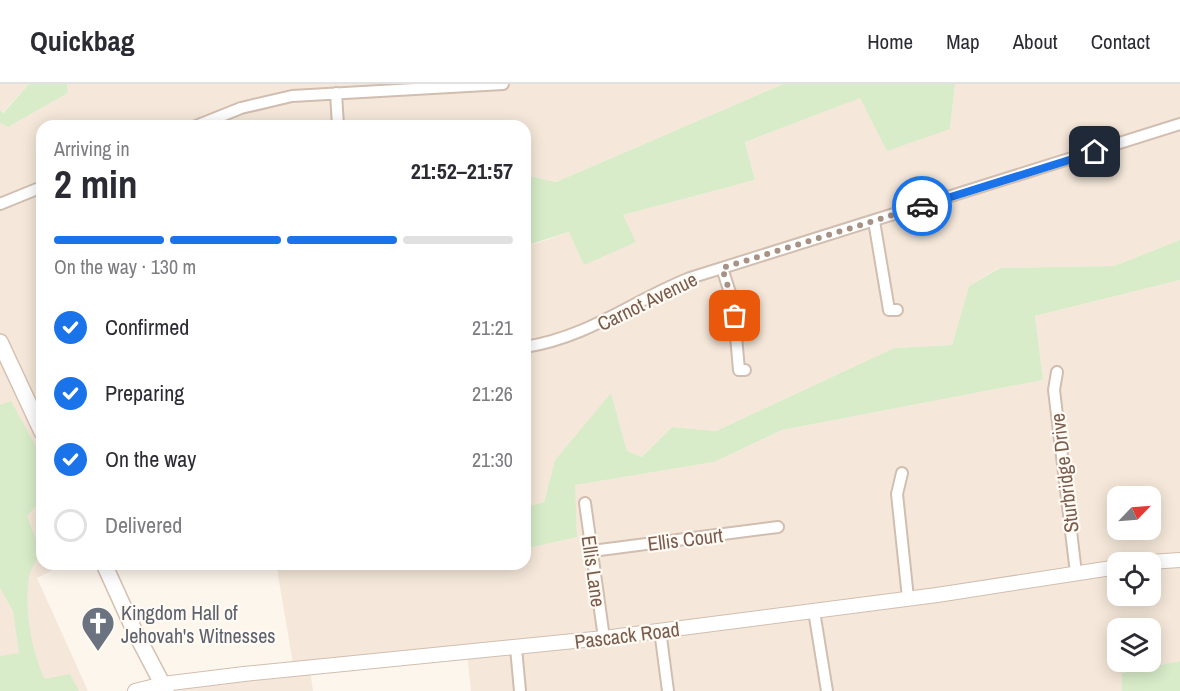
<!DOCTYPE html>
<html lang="en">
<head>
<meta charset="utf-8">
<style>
	:root { --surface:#fff; --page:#f2f2f3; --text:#2b2b33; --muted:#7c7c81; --line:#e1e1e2; --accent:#1a73e8 }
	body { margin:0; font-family:"Archivo Narrow",sans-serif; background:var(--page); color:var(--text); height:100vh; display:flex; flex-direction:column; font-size:22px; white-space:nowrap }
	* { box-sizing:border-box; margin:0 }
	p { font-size:20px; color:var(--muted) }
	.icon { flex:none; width:33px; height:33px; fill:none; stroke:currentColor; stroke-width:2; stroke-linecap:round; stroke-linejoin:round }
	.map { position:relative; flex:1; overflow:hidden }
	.side { position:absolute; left:36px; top:36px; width:495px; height:450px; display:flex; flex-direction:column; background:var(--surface); border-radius:18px; box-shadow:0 3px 15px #0003 }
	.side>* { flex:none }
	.needle { width:39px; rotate:65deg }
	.buttons { position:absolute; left:1107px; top:402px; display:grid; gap:12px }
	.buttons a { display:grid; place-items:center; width:54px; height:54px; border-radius:12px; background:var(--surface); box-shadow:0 3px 15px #0003; font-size:30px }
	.pin { position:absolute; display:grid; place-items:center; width:51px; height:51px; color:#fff; margin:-26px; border-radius:12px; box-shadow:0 3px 9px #0006 }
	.courier { position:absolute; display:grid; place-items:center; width:60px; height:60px; margin:-30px; border:4px solid #1a73e8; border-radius:50%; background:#fff; color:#222; box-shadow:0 2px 8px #0007 }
	.summary em { font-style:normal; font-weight:800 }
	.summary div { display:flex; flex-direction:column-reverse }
	.summary { display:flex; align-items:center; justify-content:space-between; height:102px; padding:0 18px }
	h1 { font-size:39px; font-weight:800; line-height:45px }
	.bar { display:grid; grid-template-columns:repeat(4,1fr); gap:9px 6px; align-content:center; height:72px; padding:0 18px }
	.bar i { height:8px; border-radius:4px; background:var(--line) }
	.bar .on { background:var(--accent) }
	.bar p { grid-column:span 4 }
	ol { padding:0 18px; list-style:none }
	li { display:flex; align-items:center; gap:18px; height:66px }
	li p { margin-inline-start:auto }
	li .icon { padding:6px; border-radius:50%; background:var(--accent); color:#fff; stroke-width:4 }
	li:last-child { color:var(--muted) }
	li i { width:33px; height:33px; border:3px solid var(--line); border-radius:50% }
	header { display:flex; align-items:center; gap:36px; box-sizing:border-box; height:84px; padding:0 30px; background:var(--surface); border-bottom:2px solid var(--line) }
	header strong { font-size:28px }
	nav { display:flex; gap:33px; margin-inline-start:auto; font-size:21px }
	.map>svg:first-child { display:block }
</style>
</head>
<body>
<header>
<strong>Quickbag</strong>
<nav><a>Home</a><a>Map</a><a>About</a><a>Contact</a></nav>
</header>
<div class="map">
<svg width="1180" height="607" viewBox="0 0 1180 607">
	<rect width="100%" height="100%" fill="#fdf6ec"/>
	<path fill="#f5e8da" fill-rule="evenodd" d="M0,0H29L2,29L0,26Z
		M67,0H783L556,98L525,91V42H42V312L32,321L42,318V480H65L37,494L88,607H0V39L8,43L68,9Z
		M955,0H1180V156L1114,182L999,184L969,202L952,261L894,264L716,347L672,343L642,373L627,367L611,310L555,376L544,418L525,423V176L531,175L528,162L570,148L584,181L623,131L755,96L745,58L861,13L950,45Z
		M1180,196V577L1122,589V607H471L467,569L310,585L313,607H135L294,586L277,485L307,480H450L452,482L462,480H525V465L577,453L574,401L714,378L782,346L1043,296L1035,232ZM1118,412H1150V446H1118ZM1118,478H1150V512H1118ZM1118,544H1150V578H1118Z"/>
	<path fill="#d8ecc9" d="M29,0H67L68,9L8,43L0,39V26L3,29Z
		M783,0H955L950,45L887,67L860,14L745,58L755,96L623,131L636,158L584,181L569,148L528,161L531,175L525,176V91L556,98Z
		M1180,156V196L1035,232L1043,296L782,346L714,378L575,401L577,453L525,465V423L544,418L555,376L611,309L627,367L642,373L672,343L716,347L894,264L952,261L969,202L1000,184L1114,182Z
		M11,317L42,374V415L27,432L41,468C38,475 32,482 30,489C23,519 31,568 45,595L70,590L79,607H0V572L19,569L13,527L0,504V321Z
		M1180,577V607H1122V589Z"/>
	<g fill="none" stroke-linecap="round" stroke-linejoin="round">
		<defs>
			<path id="minor" d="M336,9L338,42
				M196,42L241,24L292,12L503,0
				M0,120L42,103
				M874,137L889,226H897
				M722,184L733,218L739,286H745
				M525,263C589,253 632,217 690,194L1180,40
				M1057,288L1054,306L1076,489
				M902,389L897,410L908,514
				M585,419L604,554
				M592,467L778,443
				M814,527L827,607
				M660,546L668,607
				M516,564L520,607"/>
			<path id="tertiary" d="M1150,478L1180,476
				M135,607L163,600L244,590L604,554L937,511L1118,483"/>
			<path id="secondary" d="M0,258L42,348
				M104,480L134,546L166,607"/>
		</defs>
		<use href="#minor" stroke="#d1beb0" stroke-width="14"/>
		<use href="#tertiary" stroke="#d1beb0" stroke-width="16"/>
		<use href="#secondary" stroke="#d6c0b0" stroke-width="18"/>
		<use href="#minor" stroke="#fff" stroke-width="10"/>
		<use href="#tertiary" stroke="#fff" stroke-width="14"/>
		<use href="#secondary" stroke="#fff" stroke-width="15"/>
	</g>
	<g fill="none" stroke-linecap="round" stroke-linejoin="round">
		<path stroke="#a89285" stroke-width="6" stroke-dasharray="0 10.8" d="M735,232L733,218L722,184L922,122"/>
		<path stroke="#1a73e8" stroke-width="8" d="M922,122L1095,68"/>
	</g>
	<defs>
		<symbol id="church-pin" viewBox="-11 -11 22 30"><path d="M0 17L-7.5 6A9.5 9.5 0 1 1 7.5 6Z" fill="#6b7280" stroke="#fffaf3"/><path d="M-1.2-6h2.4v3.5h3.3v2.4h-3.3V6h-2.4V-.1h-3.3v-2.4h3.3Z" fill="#fff"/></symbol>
	</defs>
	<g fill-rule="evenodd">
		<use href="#church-pin" x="79" y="520" width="38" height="52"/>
	</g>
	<g text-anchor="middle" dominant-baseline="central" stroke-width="4.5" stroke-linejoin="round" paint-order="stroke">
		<g font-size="20" fill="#7a5c4d" stroke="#fffaf3">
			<text transform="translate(647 217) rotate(-26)">Carnot Avenue</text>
			<text transform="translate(1064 389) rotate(-97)">Sturbridge Drive</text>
			<text transform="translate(685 455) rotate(-7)">Ellis Court</text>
			<text transform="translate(594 487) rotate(82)">Ellis Lane</text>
			<text transform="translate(627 551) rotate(-7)">Pascack Road</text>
		</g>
		<g font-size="20" fill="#5b616d" stroke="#fffaf3" text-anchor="start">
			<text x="121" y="528">Kingdom Hall of<tspan x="121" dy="23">Jehovah's Witnesses</tspan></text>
		</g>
	</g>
</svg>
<div class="buttons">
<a><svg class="needle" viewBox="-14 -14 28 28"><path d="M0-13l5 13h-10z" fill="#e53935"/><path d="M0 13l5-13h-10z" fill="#7c7c81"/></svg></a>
<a><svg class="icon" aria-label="locate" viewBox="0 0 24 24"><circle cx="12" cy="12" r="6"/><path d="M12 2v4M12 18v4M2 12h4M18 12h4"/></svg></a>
<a><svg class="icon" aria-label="layers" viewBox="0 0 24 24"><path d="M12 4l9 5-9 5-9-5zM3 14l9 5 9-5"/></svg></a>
</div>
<div class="pin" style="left:735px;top:232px;background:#ea580c"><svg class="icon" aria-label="bag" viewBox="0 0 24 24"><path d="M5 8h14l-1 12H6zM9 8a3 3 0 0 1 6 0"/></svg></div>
<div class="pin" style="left:1095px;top:68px;background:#1f2937"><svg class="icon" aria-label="home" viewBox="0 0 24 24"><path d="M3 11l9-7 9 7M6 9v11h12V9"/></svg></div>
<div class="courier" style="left:922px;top:122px"><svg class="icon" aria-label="car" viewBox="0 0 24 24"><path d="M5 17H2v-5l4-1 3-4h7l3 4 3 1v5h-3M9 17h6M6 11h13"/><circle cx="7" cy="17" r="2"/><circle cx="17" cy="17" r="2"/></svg></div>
<section class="side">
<div class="summary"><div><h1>2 min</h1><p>Arriving in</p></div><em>21:52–21:57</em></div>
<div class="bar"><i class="on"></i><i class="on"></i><i class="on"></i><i></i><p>On the way · 130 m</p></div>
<ol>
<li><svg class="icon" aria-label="check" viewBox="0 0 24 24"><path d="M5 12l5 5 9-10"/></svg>Confirmed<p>21:21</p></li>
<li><svg class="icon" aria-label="check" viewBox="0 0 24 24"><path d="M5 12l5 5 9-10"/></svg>Preparing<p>21:26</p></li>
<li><svg class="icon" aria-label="check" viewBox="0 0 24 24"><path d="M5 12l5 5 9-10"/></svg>On the way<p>21:30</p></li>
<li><i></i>Delivered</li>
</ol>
</section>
</div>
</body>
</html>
